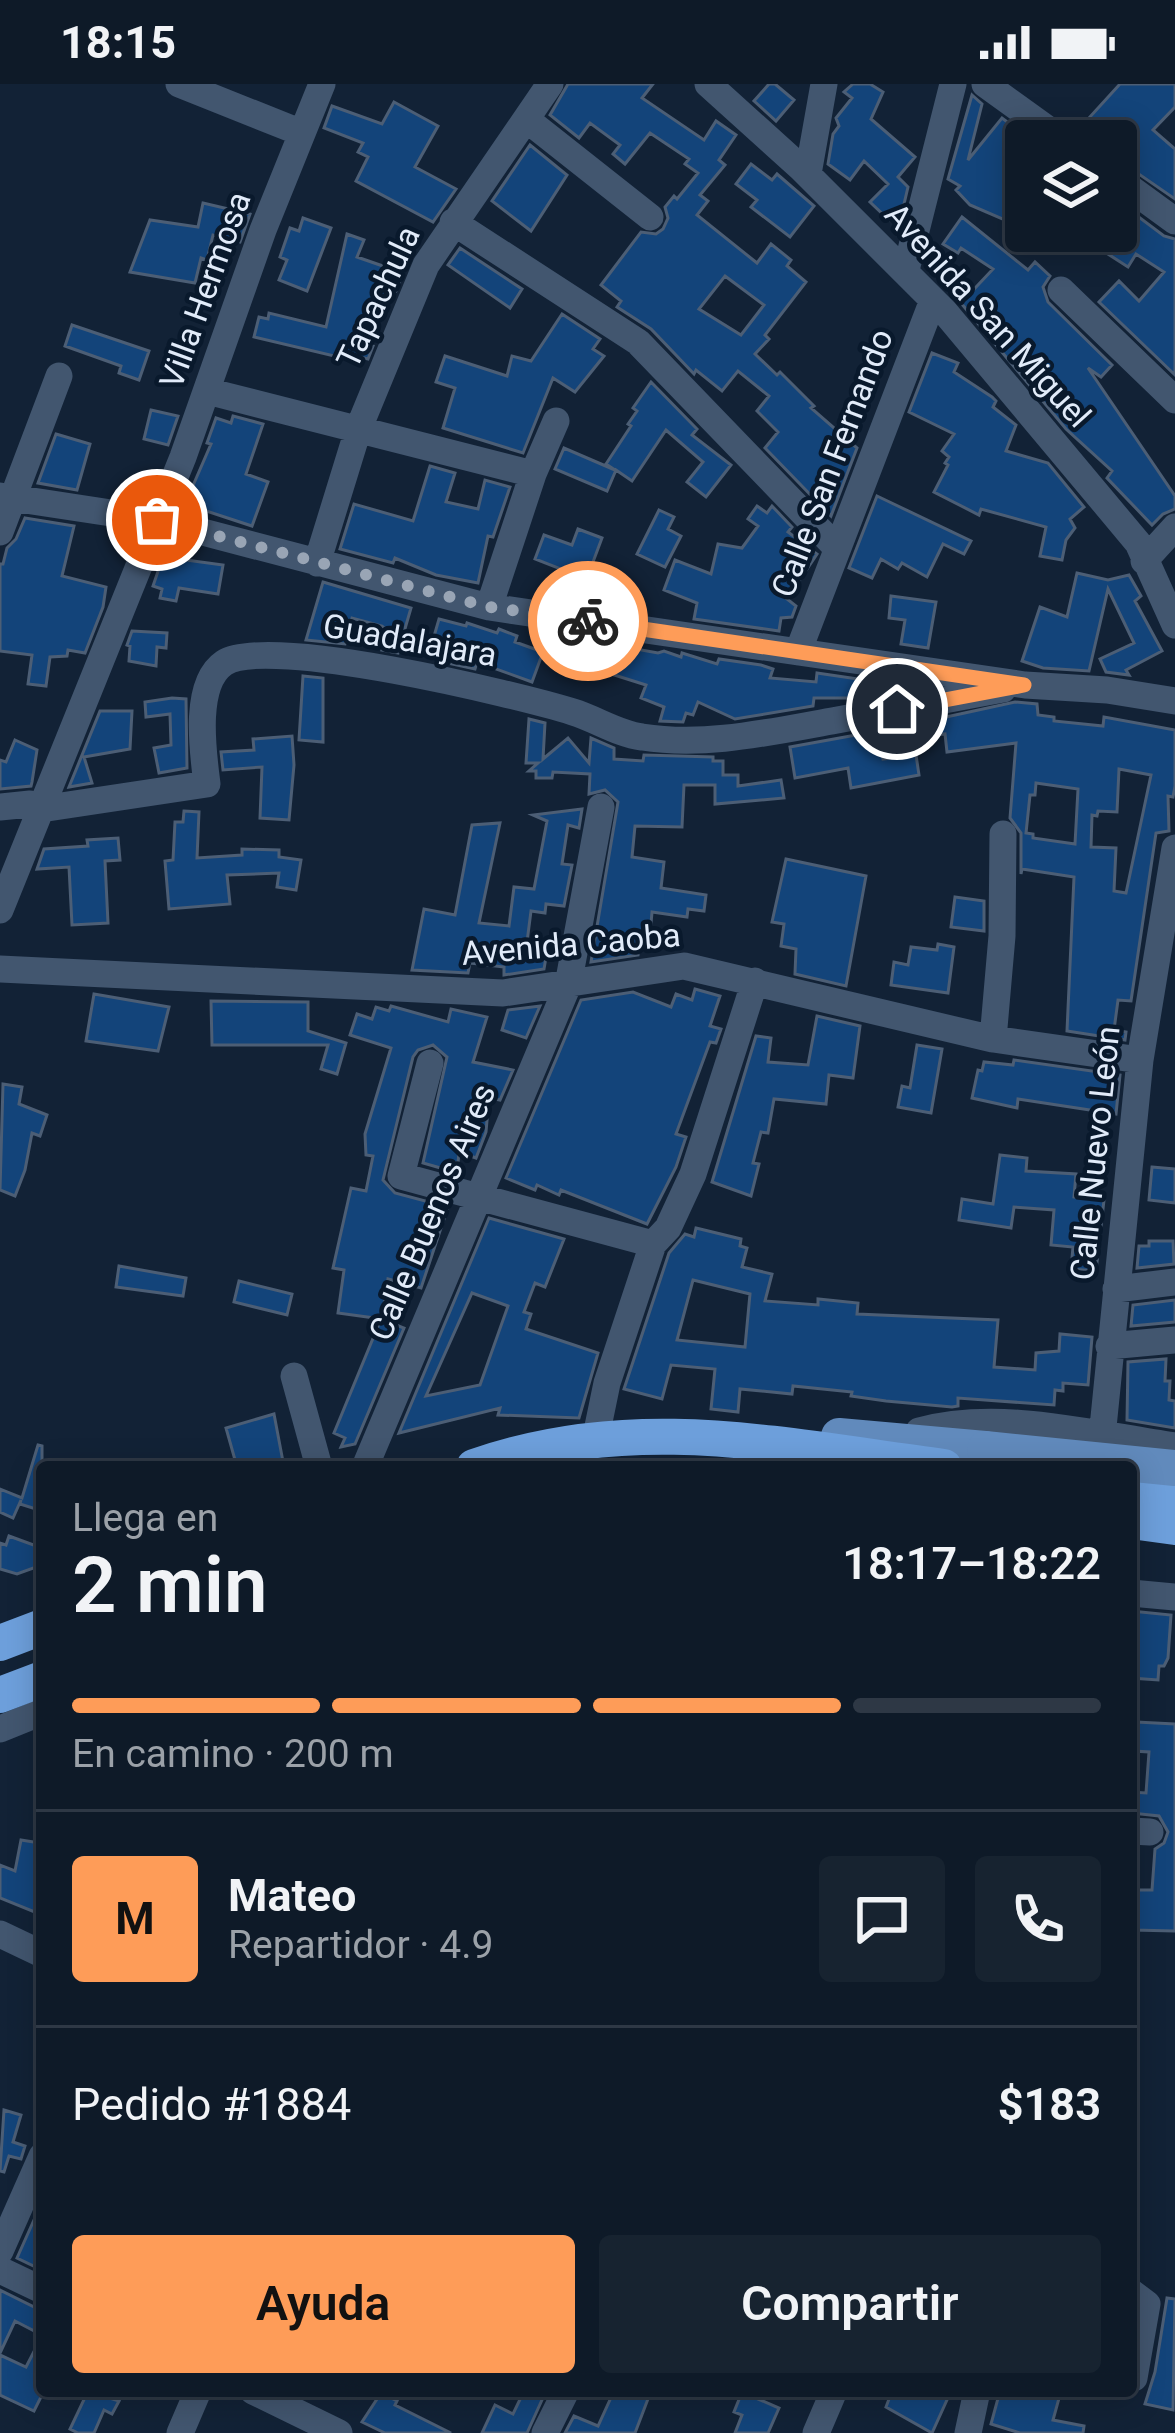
<!DOCTYPE html>
<html lang="es">
<head>
<meta charset="utf-8">
<style>
	:root { --surface:#0e1a28; --page:#172330; --text:#f1f3f6; --muted:#9ba1a8; --line:#2e3845; --accent:#fe9c58 }
	body { margin:0; font-family:Roboto,sans-serif; background:var(--page); color:var(--text); height:100vh; display:flex; flex-direction:column; font-size:45px; white-space:nowrap }
	* { box-sizing:border-box; margin:0 }
	p { font-size:39px; color:var(--muted) }
	.icon { flex:none; width:66px; height:66px; fill:none; stroke:currentColor; stroke-width:2; stroke-linecap:round; stroke-linejoin:round }
	.map { position:relative; flex:1; overflow:hidden }
	.details { position:absolute; left:36px; top:1377px; width:1101px; height:936px; display:flex; flex-direction:column; background:var(--surface); border-radius:12px; box-shadow:0 6px 30px #0003,0 0 0 3px var(--line) }
	.details>* { flex:none }
	.tools { position:absolute; left:1005px; top:36px; display:grid; gap:24px }
	.tools a { display:grid; place-items:center; width:132px; height:132px; border-radius:12px; background:var(--surface); box-shadow:0 6px 30px #0003,0 0 0 3px var(--line); font-size:60px }
	.pin { position:absolute; display:grid; place-items:center; width:102px; height:102px; color:#fff; margin:-51px; border:6px solid #fff; border-radius:50%; box-shadow:0 3px 12px #0007 }
	.courier { position:absolute; display:grid; place-items:center; width:120px; height:120px; margin:-60px; border:9px solid #fe9c58; border-radius:50%; background:#fff; color:#222; box-shadow:0 3px 15px #0007 }
	.head em { font-style:normal; font-weight:600 }
	.head div { display:flex; flex-direction:column-reverse }
	.head { display:flex; align-items:center; justify-content:space-between; height:204px; padding:0 36px }
	h1 { font-size:78px; font-weight:600; line-height:90px }
	.bar { display:grid; grid-template-columns:repeat(4,1fr); gap:18px 12px; align-content:center; height:144px; padding:0 36px }
	.bar i { height:15px; border-radius:9px; background:var(--line) }
	.bar .selected { background:var(--accent) }
	.bar p { grid-column:span 4 }
	.line { display:flex; align-items:center; gap:30px; padding:0 36px; border-top:3px solid var(--line) }
	.line div { flex:1 }
	.round { display:grid; place-items:center; flex:none; width:126px; height:126px; border-radius:12px; background:var(--page) }
	.button { display:flex; gap:24px; margin-top:auto; padding:24px 36px }
	.button a { flex:1; height:138px; border-radius:12px; background:var(--accent); color:#111; font-size:48px; font-weight:600; line-height:138px; text-align:center }
	.button a+a { background:var(--page); color:var(--text) }
	.status { display:flex; justify-content:space-between; align-items:center; height:84px; padding:0 60px; background:var(--surface); direction:ltr }
	.status svg { height:33px; fill:currentColor }
	.map>svg:first-child { display:block }
</style>
</head>
<body>
<div class="status"><b>18:15</b><svg viewBox="0 0 49 12"><path d="M0 12V9h3v3zM5 12V6h3v6zM10 12V3h3v9zM15 12V0h3v12zM26 1h20v11H26zM47 4h2v5h-2z"/></svg></div>
<div class="map">
<svg width="1175" height="2349" viewBox="0 0 1175 2349">
	<rect width="100%" height="100%" fill="#122236"/>
	<path fill="#13447a" stroke="#4c5e75" stroke-width="3" fill-rule="evenodd" d="M568,0H653L642,14L704,56L716,37L736,51L719,76L725,81L700,111L708,117L697,131L757,179L771,160L791,176L787,182L806,198L765,251L769,255L755,270L777,291L780,288L814,322L811,324L857,364L831,432L765,364L778,348L757,327L769,312L738,287L722,307L696,286L694,290L651,245L617,223L621,217L601,201L641,148L656,150L663,145L668,134L665,123L674,112L677,115L698,89L685,80L689,75L650,49L625,80L613,70L620,61L590,39L579,54L550,31ZM725,192L764,221L741,251L699,225Z
		M769,0H775L794,16L776,37L754,17Z
		M853,0H870L883,8L871,35L915,73L898,93L908,103L904,120L889,136L870,118L888,100L864,77L850,96L828,80L833,50L839,42L836,34L852,14L844,8Z
		M1120,0H1175V23L1153,46L1175,65V115L1117,75L1131,57H1082L1078,46Z
		M972,11L982,20L968,76L1002,34L1033,57H1026V145L970,121L956,106L960,102L948,95Z
		M394,18L438,42L415,83L456,105L433,138L356,97L368,73L358,68L363,59L324,44L332,22L382,40Z
		M530,61L567,91L531,147L492,117Z
		M751,80L772,96L777,90L814,122L790,153L751,123L757,116L736,100Z
		M1116,116L1164,152L1175,155V291L1099,218L1119,197L1139,217L1164,188L1136,170L1128,183L1108,170L1111,166L1102,161L1111,147H1116Z
		M203,119L250,130L240,158L213,151L207,176L201,174L195,199L130,188L150,136L198,143Z
		M962,133L1028,186L1035,178L1050,192L1043,203L1048,218L1112,281L1101,293L1088,284L1175,412V425L1163,430L1152,441L1107,394L1112,387L1066,345L961,219L993,185L961,164L958,169L943,160Z
		M303,134L331,144L307,207L279,196L287,176L280,173L290,144L299,147Z
		M347,150L364,156L357,173L403,189L396,207L391,205L384,230L376,228L369,261L373,262L368,275L352,271L351,276L254,253L259,233L268,235L269,229L326,243Z
		M460,164L522,205L510,224L448,181Z
		M562,230L600,255L593,265L604,272L575,308L553,294L523,369L443,344L455,304L436,298L445,272L507,292L512,272L531,277Z
		M72,241L149,267L139,296L119,289L121,282L65,262Z
		M932,269L958,279L954,288L992,313L996,317L993,323L1016,341L1006,367L1048,379L1084,423L1070,435L1075,444L1066,456L1062,476L1040,472L1046,443L981,425L979,431L934,408L948,381L945,379L949,373L942,367L954,350L909,328Z
		M651,298L697,345L692,351L731,381L706,413L687,398L703,378L666,346L632,397L616,386L607,407L555,385L564,364L615,386L606,380L631,342L628,340L637,327L633,324Z
		M151,326L178,332L168,361L144,355Z
		M233,332L263,340L246,390L268,398L252,442L185,420L211,360L207,359L216,334L231,339Z
		M56,350L90,360L77,406L38,399Z
		M430,382L455,389L446,418L478,425L485,396L510,403L493,453L488,452L478,499L436,491L395,474L393,479L340,465L354,420L413,437Z
		M877,412L971,457L964,470L943,460L927,493L902,479L898,485L881,475L872,494L849,484Z
		M757,422L767,429L772,422L792,443L788,448L817,470L787,515L796,522L792,533L781,534L779,547L694,535L697,519L664,506L675,476L711,490L718,460L742,464L758,442L748,435Z
		M659,426L674,433L668,445L681,452L665,483L637,470Z
		M25,434L74,442L62,492L106,503L103,523L85,569L68,566L67,572L50,573L46,602L28,600L32,571L0,567V480H3L7,464L16,455Z
		M578,445L602,454L584,502L558,493L561,485L535,475L544,451L572,461Z
		M168,458L190,463L186,476L223,481L218,510L179,504L176,517L160,514L162,505L153,502Z
		M1077,489L1108,496L1129,491L1141,512L1135,517L1162,567L1126,586L1129,591L1106,588L1100,575L1134,559L1108,505L1089,587L1043,584L1022,577L1040,523L1067,533Z
		M323,498L411,524L398,569L382,566L388,547L382,542L352,534L345,560L306,556Z
		M891,512L936,518L928,564L901,560L905,536L889,534Z
		M439,535L466,542L467,539L497,549L499,545L517,552L515,558L543,568L532,598L477,578L475,585L452,580L455,573L430,566Z
		M132,547L167,549L166,564L157,563L156,582L129,577L130,562L127,561Z
		M557,551L658,569L664,567L681,573L682,569L717,580L719,575L761,581L773,585L770,594L816,598L817,589L858,595L856,614H814L813,622L735,635L698,618L693,631L686,629L683,638L660,637L664,623L641,614L646,601L551,571Z
		M303,592L323,594V658L299,656Z
		M172,614L186,615L187,684L159,689L154,664L171,661L170,630L146,633L145,618Z
		M1015,618L1037,620L1038,631L1054,633V637L1103,642L1104,633L1175,646V702L1173,713L1168,712L1169,747L1156,749L1131,917L1118,916L1114,946L1126,948L1125,956L1067,947L1074,793L1022,785L1021,790V749L1010,734L1016,659L947,668L945,650L915,653L914,640ZM1119,685L1151,691L1126,809L1114,807L1116,764L1091,763L1092,731L1097,732L1098,727L1117,728ZM1036,699L1078,705L1075,760L1033,754V750L1026,749L1030,711H1035Z
		M100,627H132L130,665L84,673L92,699L69,703Z
		M529,635L545,639L543,675L568,654L589,679L591,654L614,664V675L643,677L644,671L713,673V677H723V691H738V702L781,696L784,714L715,720V701H684L682,743L635,742L632,773L664,778L661,804L706,811L704,827L688,825L687,833L652,828L650,851L639,850L638,871L591,878L618,718L605,706L589,710L590,690L553,688L552,694H536V687H529L538,679H526Z
		M878,647L883,675L916,671L919,691L851,704L848,684L795,694L790,663Z
		M292,652L294,681L289,736L260,734L262,683L223,686L221,668L254,666L253,655Z
		M15,656L37,666L32,698L31,702L0,705V676L6,678Z
		M582,725L579,744L568,741L562,780L572,781L564,822L546,820L545,829L531,827L527,858L548,862L544,885L504,891V883L470,879L468,889L412,886L424,825L455,831L472,741L500,739L479,839L509,842L514,803L534,805L547,737L533,731Z
		M184,727L199,728L197,774L242,771V765L279,766V773L301,776L296,806L277,803L279,789L227,791L230,820L169,825L165,777L173,776L175,738H183Z
		M118,754L120,776L105,777L108,839L72,841L69,783L37,785L44,765L88,762L87,756Z
		M786,775L866,792L846,902L795,890L796,865L781,862L784,840L772,838Z
		M955,813L984,817V847L951,843Z
		M938,860L954,863L948,909L891,901L894,878L908,881L911,863L937,866Z
		M695,905L720,912L710,942L721,945L716,959L710,958L676,1050L686,1053L676,1083L647,1140L561,1106L559,1111L537,1101L535,1106L506,1094L581,916L633,908L671,923L676,910L692,916Z
		M94,910L169,923L158,967L86,957Z
		M211,917L308,918V947L346,959L337,990L321,985L328,961H212Z
		M391,922L448,938L451,925L487,933L473,978L513,986L500,1016L489,1014L486,1048L476,1074L459,1068L458,1079L453,1078L451,1087L423,1079L447,973L433,961L418,966L413,973L383,1096L395,1109L448,1123L421,1204L388,1195L382,1235L338,1229L344,1186L333,1184L351,1104L366,1107L373,1072L366,1071L365,1050L391,964L350,951L357,930L372,935L376,923L389,927Z
		M540,922L526,954L502,946L508,926Z
		M817,932L860,942L853,994L829,991L826,1020L774,1015L768,1049L761,1048L753,1079L759,1080L751,1112L712,1098L756,952L771,954L768,978L808,981Z
		M917,961L942,965L931,1029L898,1023L902,1002L910,1004Z
		M1014,976L1120,991L1116,1030L1018,1015L1017,1024L972,1014L978,986L982,987L984,978L1013,981Z
		M3,1000L22,1003L19,1020L47,1031L40,1052L32,1049L25,1086L15,1112L0,1106Z
		M1000,1071L1027,1074L1026,1087L1076,1090L1074,1113L1104,1116L1096,1187L1071,1185L1073,1163L1051,1161L1054,1126L1014,1123L1011,1144L959,1136L962,1115L993,1120Z
		M1152,1083L1175,1085V1119L1149,1116Z
		M489,1134L564,1155L545,1203L535,1199L524,1228L531,1230L526,1245L598,1269L579,1334L498,1331L500,1324L399,1349ZM472,1209L508,1222L480,1301L426,1312Z
		M696,1144L741,1155L740,1162L747,1164L742,1183L772,1190L765,1217L818,1221V1215L858,1219L857,1230L998,1236L994,1283L1035,1286L1036,1269L1059,1267L1060,1250L1092,1253L1088,1301L1063,1299V1307L1055,1306L1054,1321L958,1314V1322L952,1323L886,1317L851,1312L852,1308L793,1302L792,1310L740,1305L738,1328L711,1325L715,1285L671,1281L662,1315L624,1305L669,1169L685,1150L694,1153ZM693,1196L750,1210L745,1263L677,1256Z
		M1149,1157H1173L1174,1180L1137,1184L1139,1162H1149Z
		M119,1182L186,1194L183,1212L116,1203Z
		M239,1197L292,1210L287,1231L234,1218Z
		M1175,1216V1238L1131,1242L1133,1221Z
		M381,1235L404,1244L355,1360L341,1363L345,1354L334,1349Z
		M1166,1275L1165,1297H1170L1169,1316L1175,1317V1344L1127,1336L1128,1278Z
		M274,1330L284,1383H237L226,1344Z
		M38,1361L42,1362V1427L20,1420L21,1416L13,1434L0,1428V1405L22,1414Z
		M9,1452L42,1464V1481L17,1490L0,1485V1459L6,1461Z
		M1131,1527L1171,1531L1168,1574L1164,1582H1159L1158,1596L1131,1594Z
		M1136,1638L1175,1640V1847L1133,1846L1135,1806H1152L1155,1765L1164,1759L1168,1748L1159,1732L1131,1729V1708L1146,1709L1149,1668L1134,1667Z
		M21,1756L40,1759L42,1831L0,1814V1781L15,1787Z
		M4,2026L21,2031L13,2058L25,2062L21,2075L9,2072L4,2088L0,2087Z
		M42,2118V2186L17,2174Z
		M0,2206L42,2227V2251L15,2237L0,2269Z
		M1167,2214L1175,2215L1173,2326L1145,2320L1155,2288Z
		M42,2252V2311L34,2327L0,2311V2271L26,2283Z
		M88,2307L119,2317L112,2330L104,2326L94,2349H78L70,2345Z
		M524,2307H546L527,2349H482L495,2321L513,2330Z
		M614,2307H651L635,2349H565L574,2332L598,2342Z
		M892,2307H951L932,2349L886,2323Z
		M1000,2307H1061L1053,2336L1084,2342L1083,2349H1020L991,2340Z
		M742,2308L779,2324L768,2349H735L742,2331L734,2328Z
		M381,2309L397,2317L395,2321L451,2349H385L362,2338Z"/>
	<g fill="none" stroke-linecap="round" stroke-linejoin="round">
		<path stroke="#42566f" stroke-width="27" d="M179,0L302,49
			M708,0L801,84L944,227L1138,459L1175,541
			M985,0L1064,57
			M526,35L650,133
			M808,90L824,0
			M1116,94L1175,137
			M453,138L638,258L837,464
			M906,186L953,0
			M1061,206L1175,316
			M207,307L533,390
			M0,412L157,436L489,523L1025,601L1107,606L1175,617
			M0,448L59,292
			M1144,477L1175,443
			M317,479L358,346L426,181L550,0
			M489,523L533,390L556,337
			M798,568L933,216
			M0,723L30,720L41,725L207,700C203,668 193,600 224,579C267,550 518,611 573,628C596,635 618,650 642,653C706,663 769,648 832,637C889,626 946,616 1003,605
			M0,826L183,373L263,146L322,0
			M0,885L503,909L684,882L993,955L1140,976
			M993,955L1002,852L1003,750
			M430,979L401,1092L653,1160
			M1116,1205L1175,1198
			M1109,1262L1175,1256
			M294,1292L319,1383
			M595,1357L607,1299L653,1160L668,1144L693,1090L755,897
			M913,1360L919,1347C999,1325 1093,1350 1175,1362
			M365,1383L568,901L601,723
			M1099,1383L1140,976L1175,764
			M1131,1509L1175,1513
			M0,1645L42,1628
			M1131,1747L1150,1748
			M0,1850L42,1870
			M0,2167L42,2072
			M0,2186L42,2206
			M1131,2208L1147,2220L1134,2294
			M253,2307L339,2349
			M180,2349L198,2307
			M545,2349L566,2307
			M816,2349L834,2307
			M968,2349L977,2307"/>
		<path stroke="#618abc" stroke-width="36" d="M839,1352L985,1365"/>
		<path stroke="#6d9fdb" stroke-width="36" d="M474,1383C634,1327 782,1362 944,1383
			M1131,1407L1175,1412
			M1131,1437L1175,1443
			M0,1559L42,1543
			M0,1611L42,1595"/>
		<path stroke="#618abc" stroke-width="36" d="M985,1365L1175,1384"/>
	</g>
	<g fill="none" stroke-linecap="round" stroke-linejoin="round">
		<path stroke="#99a5b5" stroke-width="12" stroke-dasharray="0 21.6" d="M157,436L489,523L588,537"/>
		<path stroke="#fe9c58" stroke-width="15" d="M588,537L1024,601L897,625"/>
	</g>
	<g text-anchor="middle" dominant-baseline="central" stroke-width="9" stroke-linejoin="round" paint-order="stroke">
		<g font-size="33" fill="#e1ebf9" stroke="#09192c">
			<text transform="translate(205 206) rotate(-70)">Villa Hermosa</text>
			<text transform="translate(378 213) rotate(-65)">Tapachula</text>
			<text transform="translate(988 231) rotate(48)">Avenida San Miguel</text>
			<text transform="translate(832 379) rotate(-69)">Calle San Fernando</text>
			<text transform="translate(410 556) rotate(10)">Guadalajara</text>
			<text transform="translate(571 860) rotate(-5)">Avenida Caoba</text>
			<text transform="translate(1095 1069) rotate(-84)">Calle Nuevo León</text>
			<text transform="translate(432 1128) rotate(-67)">Calle Buenos Aires</text>
		</g>
	</g>
</svg>
<div class="tools">
<a><svg class="icon" aria-label="layers" viewBox="0 0 24 24"><path d="M12 4l9 5-9 5-9-5zM3 14l9 5 9-5"/></svg></a>
</div>
<div class="pin" style="left:157px;top:436px;background:#ea580c"><svg class="icon" aria-label="bag" viewBox="0 0 24 24"><path d="M5 8h14l-1 12H6zM9 8a3 3 0 0 1 6 0"/></svg></div>
<div class="pin" style="left:897px;top:625px;background:#1f2937"><svg class="icon" aria-label="home" viewBox="0 0 24 24"><path d="M3 11l9-7 9 7M6 9v11h12V9"/></svg></div>
<div class="courier" style="left:588px;top:537px"><svg class="icon" aria-label="bike" viewBox="0 0 24 24"><circle cx="6" cy="16" r="4"/><circle cx="18" cy="16" r="4"/><path d="M6 16l4-8h5l3 8M10 8l3 8H6M13 5h3"/></svg></div>
<section class="details">
<div class="head"><div><h1>2 min</h1><p>Llega en</p></div><em>18:17–18:22</em></div>
<div class="bar"><i class="selected"></i><i class="selected"></i><i class="selected"></i><i></i><p>En camino · 200 m</p></div>
<div class="line" style="height:216px"><b class="round" style="background:var(--accent);color:#111">M</b><div><b>Mateo</b><p>Repartidor · 4.9</p></div><a class="round"><svg class="icon" aria-label="chat" viewBox="0 0 24 24"><path d="M4 5h16v11H9l-5 4z"/></svg></a><a class="round"><svg class="icon" aria-label="phone" viewBox="0 0 24 24"><path d="M5 4h4l2 5-3 2q2 4 5 5l2-3 5 2v4C11 20 4 13 5 4z"/></svg></a></div>
<div class="line" style="height:156px"><div>Pedido #1884</div><b>$183</b></div>
<div class="button"><a>Ayuda</a><a>Compartir</a></div>
</section>
</div>
</body>
</html>
